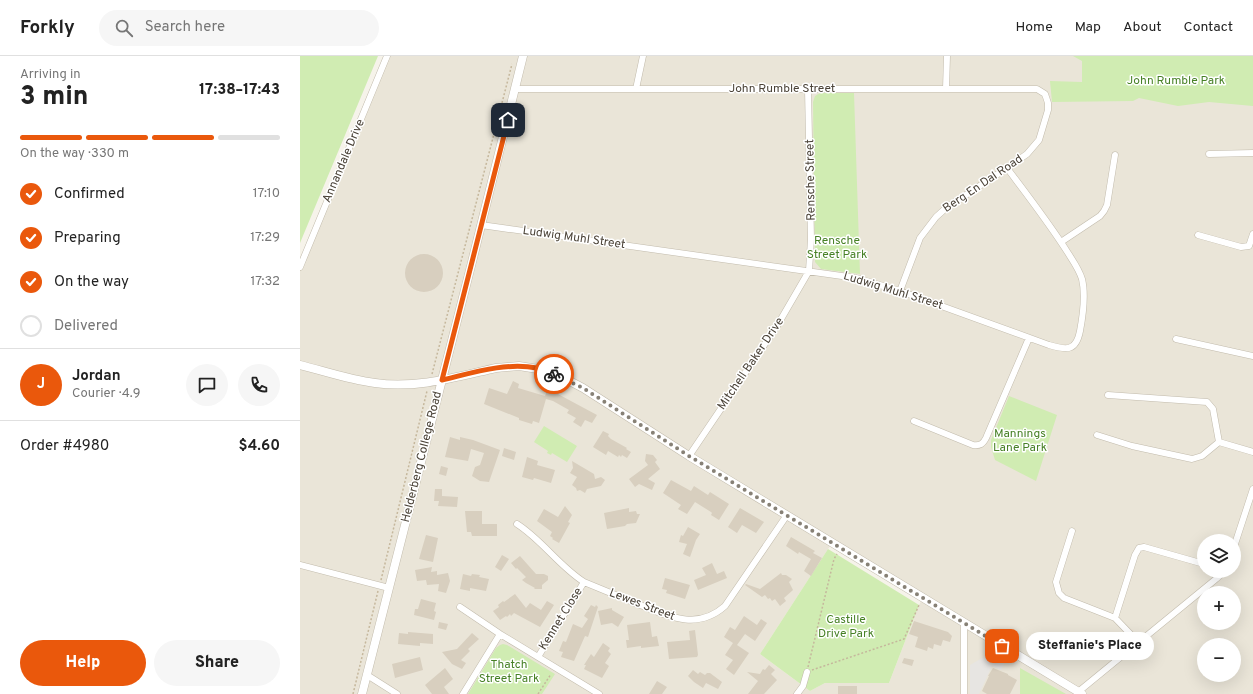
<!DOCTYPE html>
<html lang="en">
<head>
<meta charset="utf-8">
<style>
	:root { --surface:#fff; --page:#f6f6f6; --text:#222; --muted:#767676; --line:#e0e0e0; --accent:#ea580c }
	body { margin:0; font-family:Overpass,sans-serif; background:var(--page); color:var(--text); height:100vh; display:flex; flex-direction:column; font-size:15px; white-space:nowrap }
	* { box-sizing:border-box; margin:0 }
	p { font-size:13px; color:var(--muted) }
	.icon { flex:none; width:22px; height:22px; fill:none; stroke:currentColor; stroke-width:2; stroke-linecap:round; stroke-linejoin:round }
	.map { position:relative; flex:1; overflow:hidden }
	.details { display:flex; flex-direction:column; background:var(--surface); width:300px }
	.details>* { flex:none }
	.fabs { position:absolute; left:897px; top:478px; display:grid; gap:8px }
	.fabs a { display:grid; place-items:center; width:44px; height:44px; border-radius:50%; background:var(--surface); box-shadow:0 4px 16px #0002; font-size:20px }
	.pin { position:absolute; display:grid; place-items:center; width:34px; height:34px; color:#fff; margin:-17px; border-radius:8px; box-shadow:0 2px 6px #0006 }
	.courier { position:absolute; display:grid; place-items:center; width:40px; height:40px; margin:-20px; border:3px solid #ea580c; border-radius:50%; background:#fff; color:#222; box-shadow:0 1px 5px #0007 }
	.bubble { position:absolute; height:28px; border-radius:14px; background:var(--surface); box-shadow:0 4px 16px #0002; font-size:13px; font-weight:800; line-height:28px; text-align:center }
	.head em { font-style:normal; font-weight:800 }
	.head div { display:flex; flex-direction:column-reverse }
	.head { display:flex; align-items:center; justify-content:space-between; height:68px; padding:0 20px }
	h1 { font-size:26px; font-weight:800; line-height:30px }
	.bar { display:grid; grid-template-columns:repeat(4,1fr); gap:6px 4px; align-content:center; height:48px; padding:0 20px }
	.bar i { height:5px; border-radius:3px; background:var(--line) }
	.bar .on { background:var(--accent) }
	.bar p { grid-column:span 4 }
	.line { display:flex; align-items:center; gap:10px; padding:0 20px; border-top:1px solid var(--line) }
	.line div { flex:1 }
	.round { display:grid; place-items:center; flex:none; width:42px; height:42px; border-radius:21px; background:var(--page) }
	ol { padding:0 20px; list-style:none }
	li { display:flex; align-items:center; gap:12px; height:44px }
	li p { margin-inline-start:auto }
	li .icon { padding:4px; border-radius:50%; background:var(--accent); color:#fff; stroke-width:4 }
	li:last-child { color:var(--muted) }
	li i { width:22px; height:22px; border:2px solid var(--line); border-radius:50% }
	.button { display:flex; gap:8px; margin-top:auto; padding:8px 20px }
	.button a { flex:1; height:46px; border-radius:24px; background:var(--accent); color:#fff; font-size:16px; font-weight:800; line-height:46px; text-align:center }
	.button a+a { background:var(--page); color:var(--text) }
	header { display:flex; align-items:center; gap:24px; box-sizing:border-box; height:56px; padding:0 20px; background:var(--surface); border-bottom:1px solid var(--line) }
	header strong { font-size:19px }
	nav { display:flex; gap:22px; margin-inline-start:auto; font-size:14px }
	.search { width:280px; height:36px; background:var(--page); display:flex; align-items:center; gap:10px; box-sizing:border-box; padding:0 14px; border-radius:22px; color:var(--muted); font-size:15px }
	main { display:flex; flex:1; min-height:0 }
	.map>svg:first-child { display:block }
</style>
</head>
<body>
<header>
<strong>Forkly</strong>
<div class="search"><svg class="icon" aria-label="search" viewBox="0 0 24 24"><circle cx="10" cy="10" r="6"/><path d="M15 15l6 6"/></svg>Search here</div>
<nav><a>Home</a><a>Map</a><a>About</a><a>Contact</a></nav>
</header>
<main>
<section class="details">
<div class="head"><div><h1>3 min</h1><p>Arriving in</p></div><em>17:38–17:43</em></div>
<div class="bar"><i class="on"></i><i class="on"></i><i class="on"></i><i></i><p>On the way · 330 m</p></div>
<ol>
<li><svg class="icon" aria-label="check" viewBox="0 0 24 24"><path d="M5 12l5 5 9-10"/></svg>Confirmed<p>17:10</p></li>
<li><svg class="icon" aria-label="check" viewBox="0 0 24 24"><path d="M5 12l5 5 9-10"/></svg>Preparing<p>17:29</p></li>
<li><svg class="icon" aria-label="check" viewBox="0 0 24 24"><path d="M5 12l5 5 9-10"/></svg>On the way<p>17:32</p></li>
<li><i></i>Delivered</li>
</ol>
<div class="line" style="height:72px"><b class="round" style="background:var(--accent);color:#fff">J</b><div><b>Jordan</b><p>Courier · 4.9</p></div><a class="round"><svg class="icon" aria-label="chat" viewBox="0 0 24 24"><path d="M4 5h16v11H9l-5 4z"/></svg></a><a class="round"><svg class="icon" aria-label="phone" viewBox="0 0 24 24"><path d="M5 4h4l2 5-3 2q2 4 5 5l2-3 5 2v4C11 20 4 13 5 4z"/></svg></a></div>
<div class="line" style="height:52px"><div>Order #4980</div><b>$4.60</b></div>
<div class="button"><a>Help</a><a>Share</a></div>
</section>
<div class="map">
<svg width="953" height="638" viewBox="0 0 953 638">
	<rect width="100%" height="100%" fill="#f6f3ea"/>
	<path fill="#eae5d8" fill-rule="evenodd" d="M88,0H953V638H0V211ZM904,485H934V515H904ZM532,487L623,542L619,549L589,627H525L510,635L460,598ZM904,537H934V567H904ZM904,589H934V619H904Z"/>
	<path fill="#d0ecb2" d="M0,0H78L0,187Z
		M773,0H953V50L909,46L878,50L839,42L833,45L752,46L750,25L782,26V5Z
		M520,37H554L560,218L521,213L515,206L513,46L515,40Z
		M709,340L757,359L736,425L695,404L691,391V384Z
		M244,370L277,390L267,406L252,397L251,399L247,397L248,395L234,386Z
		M528,493L619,549L589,627H525L510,635L460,598Z
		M203,588L207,589L255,618L242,638H168L196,592L200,589Z
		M720,612L766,638H720Z"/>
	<path fill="#e7e5e2" d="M689,598L704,608L701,614L692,610L679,638H670V609Z"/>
	<path fill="#d8cfbf" d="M105 217a19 19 0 1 1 38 0a19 19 0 1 1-38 0Z
		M213,325L219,328L218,332L245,340L248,332L257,335L256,337L297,359L292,367L285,364L281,371L273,366L276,362L267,357L269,354L253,345L246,343L239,367L233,365L232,368L219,364V362L184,348L189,332L207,338Z
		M303,375L309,378L308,380L311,383L327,392L326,393L331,396L327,402L322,399L321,401L319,399L318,401L308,395L306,399L293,391Z
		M150,381L160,384V381L173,384L200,394L189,426L180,425L172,420L175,411L180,409L184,397L171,393L168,405L145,401Z
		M204,392L216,396L214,404L202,400Z
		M346,398L353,399L357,404L355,406L360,413L348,423L355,427L352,434L339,428L335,431L329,423L348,409L345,405Z
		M227,401L238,405L237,409L255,414L251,427L234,422L233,424L222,421Z
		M272,405L294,418L295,423L301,421L305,424L301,430L287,433L285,437L280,434L277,435L276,432L272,429L277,421L270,417L273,412Z
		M141,410L148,412L146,420L139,418Z
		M371,424L391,435L394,430L408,439L410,436L429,448L419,464L411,459L412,457L411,456L395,446L387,458L378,453L381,449L363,437Z
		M135,433H142V440L158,441L157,451L138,450L139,445H134Z
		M265,450L272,459L268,466L270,467L259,487L252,483L253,482L250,480L252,476L237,465L244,453L258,461Z
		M329,452V456L336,455L337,458H340L336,467L327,468L325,470L307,473L304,457Z
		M440,452L464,466L456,477L442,469L437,477L428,471Z
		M165,455H182V468H197V480H172L171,476H167Z
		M388,471L400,478L396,484L390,501L383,498L387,488L379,486L381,479L383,480Z
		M126,479L138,482L133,506L119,503Z
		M491,481L515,495L513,497L522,502L511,520L504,515L511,503L499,496L498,498L486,490Z
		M202,499L209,503L201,515L195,511Z
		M220,500L236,518H244L248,520V524L242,529V533H234L235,532L226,527L222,524L226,521L217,512L216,513L211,507Z
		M412,507L417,518L424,515L427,522L398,534L394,524L406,519L402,512Z
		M132,511L131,516L137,515V519L148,517L150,525L146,537L138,535L139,528L127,529L126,524L117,525L115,514Z
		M481,517L482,519H486L492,523L489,526L493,534L484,542L486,545L480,550L475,543L472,545L470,542L468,543L465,539L462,541L445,529L446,528L460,533Z
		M163,518L171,520L172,518L180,519L179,521L189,523L186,535L170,532V535L160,533Z
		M365,522L390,529L385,543L366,537L367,534L362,533Z
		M215,538L226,552L230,547L241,554L247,545L254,549L240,571L214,557L211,560L210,558L207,561L206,560L200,564L193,555L199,551L198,549L203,545L204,546Z
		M121,543L136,547L134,555L136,556L134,564L114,559L115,553H118Z
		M291,549L295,551L296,549L298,551L288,581L285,580L274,605L261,601L263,596L259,595L263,585L266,586L273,568L282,572L288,563L284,560Z
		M312,552V554L324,561L318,571L312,567L301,569L298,555Z
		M444,560L457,569L461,563L467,567L455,585L445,578L437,589L449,597L434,619L426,613L433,604L425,599L433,587L424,581L430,571L435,574Z
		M614,565L648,576L652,580L650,586L643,584L641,590L634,588L633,593L628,591L627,595L615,591L618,581L609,578Z
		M139,566L148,568L146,574L138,572Z
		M350,566L352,581L357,580L359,590L341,592V590L327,592L326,584H329L327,569Z
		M395,574L398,599L397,601L369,603L367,586L390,584L389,575Z
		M108,576L133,578V588L120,587V590L98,588L99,577L108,578Z
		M172,577L179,583L168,593L170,595L161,604L166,607L162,613L152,608L142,596L157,593Z
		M303,587L310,592L308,595L311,598L305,607L309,610L302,622L284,613L286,609H284L291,598L294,601Z
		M120,601L123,614L95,622L92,608Z
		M604,602L614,604L612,610L602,607Z
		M469,609L475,614L471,618L477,624L464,638H448L458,625L447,616L460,618L463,613L465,614Z
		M145,612L153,623L144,631L149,638H132L125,629Z
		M693,612L708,618V619L717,624L710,638H687L682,635L689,620H688Z
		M393,614L398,618L400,616L405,619L407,617H410L422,626L418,633L406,627L403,632L394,626L388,620Z
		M357,625L367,631L362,638H349Z
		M538,630H557V638H538Z"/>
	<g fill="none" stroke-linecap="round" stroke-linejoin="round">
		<defs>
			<path id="minor" d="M215,33H737L745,38L748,47V54L739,84L727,98L707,112L646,152L636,161L620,182L600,235
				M336,33L343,0
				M646,33L647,0
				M909,98L953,97
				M181,169L556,222L600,235L749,289C766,294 776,296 780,275C783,259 786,239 782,223C779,213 773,205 768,197C749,167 728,140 707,112
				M898,179L941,191L949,190L953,178
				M761,186L800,160L804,155L807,149L815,99
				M0,211L87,0
				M876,283L953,300
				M808,339L907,346L913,353L919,386
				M614,365L673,389C680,390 683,388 686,382L729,282
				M797,379L832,390L892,403L902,400L919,386
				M919,386L953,396
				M389,400L477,270L509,215L511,183L508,33
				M217,468C242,484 259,510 284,526C301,533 318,540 335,547C366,559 396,576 425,550L487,459
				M772,475L756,526L759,537L764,542L815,562L839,587
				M934,491L953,433
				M0,509L89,532
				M160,551L200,578L299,638
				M815,562L835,499L839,492L844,491L904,508
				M238,601L284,526
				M67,619L97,638
				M778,636L916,523L925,515
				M163,638L200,578
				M497,638L503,630L507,616
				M664,638V567"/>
			<path id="tertiary" d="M0,309C24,315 50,324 75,327C116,333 156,321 196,312L219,310L238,313L262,321L283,332L389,400L782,638
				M62,638L172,206L223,0"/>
		</defs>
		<use href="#minor" stroke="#c2bbac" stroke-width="7"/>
		<use href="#tertiary" stroke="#c2bbac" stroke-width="9"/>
		<path stroke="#c5b79c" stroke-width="1.5" stroke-dasharray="2 2" stroke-linecap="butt" d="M132,318L212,8
			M81,524L127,335
			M508,611L534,503L537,498
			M512,614L604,583L619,549
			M53,638L78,535
			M238,638L251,618"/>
		<use href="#minor" stroke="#fff" stroke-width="6"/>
		<use href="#tertiary" stroke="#fff" stroke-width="8"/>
	</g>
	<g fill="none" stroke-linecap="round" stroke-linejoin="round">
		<path stroke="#878176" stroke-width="4" stroke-dasharray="0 7.2" d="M254,318L283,332L389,400L702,590"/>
		<path stroke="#ea580c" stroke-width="5" d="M208,64L142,324C172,317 205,306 237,312C243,314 249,316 254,318"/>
	</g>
	<g text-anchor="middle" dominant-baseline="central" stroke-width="3" stroke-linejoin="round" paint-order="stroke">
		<g font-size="12" fill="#478126" stroke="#fff">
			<text x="876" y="25">John Rumble Park</text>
			<text x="537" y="185">Rensche<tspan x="537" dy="14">Street Park</tspan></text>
			<text x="720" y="378">Mannings<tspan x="720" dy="14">Lane Park</tspan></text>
			<text x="546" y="564">Castille<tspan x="546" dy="14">Drive Park</tspan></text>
			<text x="209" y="609">Thatch<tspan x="209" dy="14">Street Park</tspan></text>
		</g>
		<g font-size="12" fill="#4b4338" stroke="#fff">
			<text x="482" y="33">John Rumble Street</text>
			<text transform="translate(44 105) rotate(-67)">Annandale Drive</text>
			<text transform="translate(511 124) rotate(-91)">Rensche Street</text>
			<text transform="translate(683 128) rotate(-34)">Berg En Dal Road</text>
			<text transform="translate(274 182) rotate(8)">Ludwig Muhl Street</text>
			<text transform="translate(593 235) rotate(17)">Ludwig Muhl Street</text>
			<text transform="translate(451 308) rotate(-56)">Mitchell Baker Drive</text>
			<text transform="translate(122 401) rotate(-76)">Helderberg College Road</text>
			<text transform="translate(342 549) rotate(21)">Lewes Street</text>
			<text transform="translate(261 563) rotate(-58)">Kennet Close</text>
		</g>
	</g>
</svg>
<div class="fabs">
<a><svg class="icon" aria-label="layers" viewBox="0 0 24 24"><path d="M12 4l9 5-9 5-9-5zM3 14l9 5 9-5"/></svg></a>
<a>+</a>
<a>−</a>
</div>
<div class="pin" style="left:702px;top:590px;background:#ea580c"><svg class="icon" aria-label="bag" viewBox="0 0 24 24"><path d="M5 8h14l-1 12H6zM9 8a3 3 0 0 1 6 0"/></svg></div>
<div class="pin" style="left:208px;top:64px;background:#1f2937"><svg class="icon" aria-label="home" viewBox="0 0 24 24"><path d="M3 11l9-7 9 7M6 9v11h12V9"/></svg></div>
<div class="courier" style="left:254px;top:318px"><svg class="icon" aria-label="bike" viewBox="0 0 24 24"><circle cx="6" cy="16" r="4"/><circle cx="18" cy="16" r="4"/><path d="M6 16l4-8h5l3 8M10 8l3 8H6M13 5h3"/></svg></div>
<div class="bubble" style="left:726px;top:576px;width:128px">Steffanie's Place</div>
</div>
</main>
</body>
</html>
